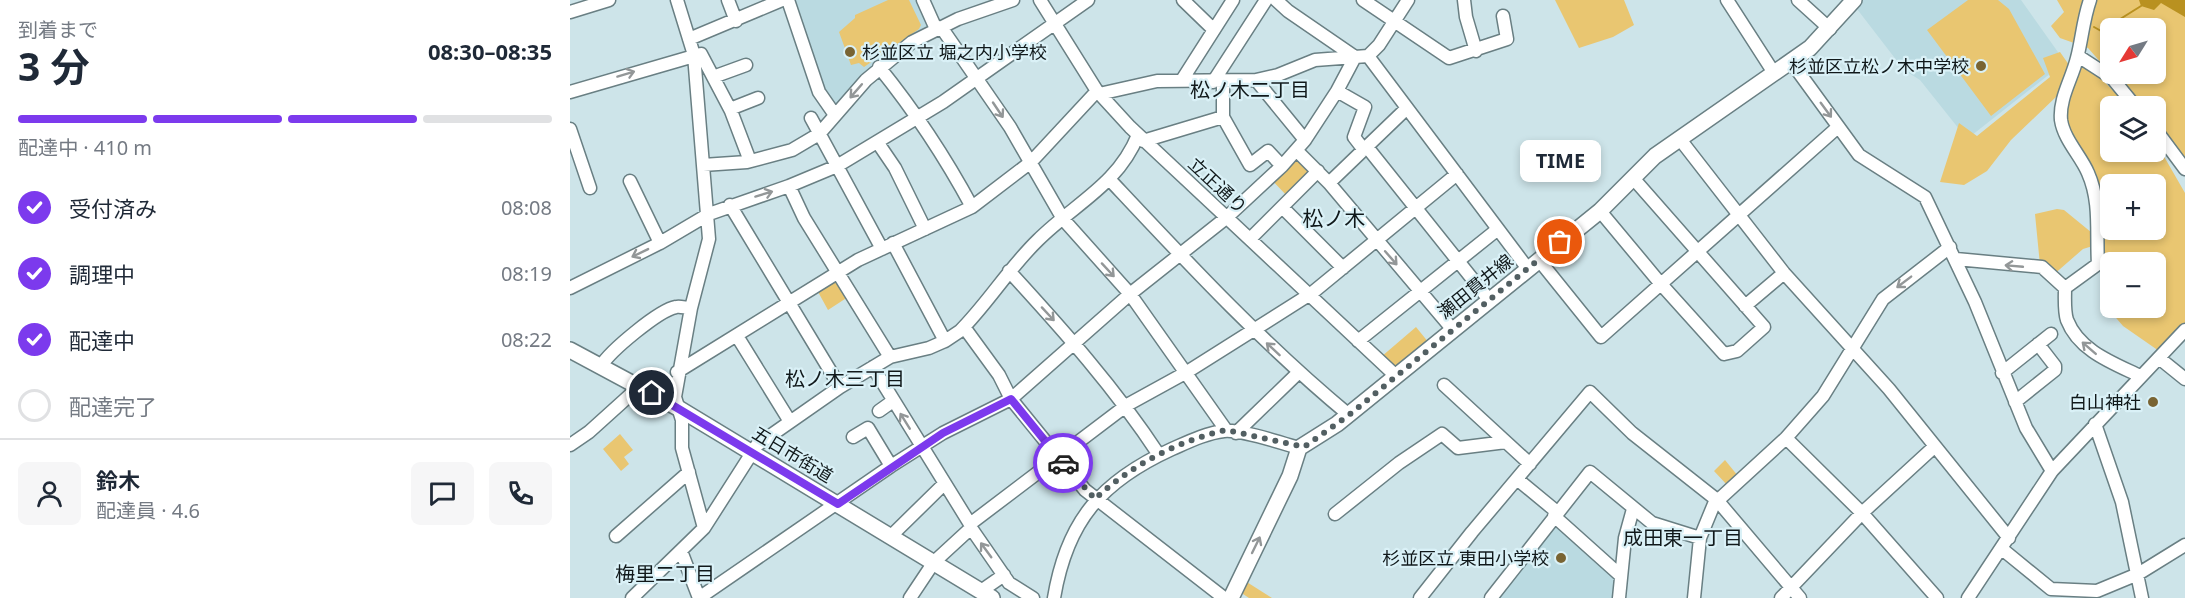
<!DOCTYPE html>
<html lang="ja">
<head>
<meta charset="utf-8">
<style>
	:root { --surface:#fff; --page:#f6f6f7; --text:#1f2937; --muted:#747a83; --line:#e0e1e3; --accent:#7c3aed }
	body { margin:0; font-family:"Noto Sans","Noto Sans JP",sans-serif; background:var(--page); color:var(--text); height:100vh; display:flex; flex-direction:column; font-size:22px; white-space:nowrap }
	* { box-sizing:border-box; margin:0 }
	p { font-size:20px; color:var(--muted) }
	.icon { flex:none; width:33px; height:33px; fill:none; stroke:currentColor; stroke-width:2; stroke-linecap:round; stroke-linejoin:round }
	.map { position:relative; flex:1; overflow:hidden }
	.side { display:flex; flex-direction:column; background:var(--surface); width:570px }
	.side>* { flex:none }
	.needle { width:39px; rotate:233deg }
	.controls { position:absolute; left:1530px; top:18px; display:grid; gap:12px }
	.controls a { display:grid; place-items:center; width:66px; height:66px; border-radius:9px; background:var(--surface); box-shadow:0 3px 9px #0003; font-size:30px }
	.pin { position:absolute; display:grid; place-items:center; width:51px; height:51px; color:#fff; margin:-26px; border:3px solid #fff; border-radius:50%; box-shadow:0 2px 6px #0007 }
	.courier { position:absolute; display:grid; place-items:center; width:60px; height:60px; margin:-30px; border:4px solid #7c3aed; border-radius:50%; background:#fff; color:#222; box-shadow:0 2px 8px #0007 }
	.bubble { position:absolute; height:42px; border-radius:9px; background:var(--surface); box-shadow:0 3px 9px #0003; font-size:20px; font-weight:700; line-height:42px; text-align:center }
	.headline em { font-style:normal; font-weight:700 }
	.headline div { display:flex; flex-direction:column-reverse }
	.headline { display:flex; align-items:center; justify-content:space-between; height:102px; padding:0 18px }
	h1 { font-size:39px; font-weight:700; line-height:45px }
	.bar { display:grid; grid-template-columns:repeat(4,1fr); gap:9px 6px; align-content:center; height:72px; padding:0 18px }
	.bar i { height:8px; border-radius:4px; background:var(--line) }
	.bar .current { background:var(--accent) }
	.bar p { grid-column:span 4 }
	.line { display:flex; align-items:center; gap:15px; padding:0 18px; border-top:2px solid var(--line) }
	.line div { flex:1 }
	.round { display:grid; place-items:center; flex:none; width:63px; height:63px; border-radius:9px; background:var(--page) }
	ol { padding:0 18px; list-style:none }
	li { display:flex; align-items:center; gap:18px; height:66px }
	li p { margin-inline-start:auto }
	li .icon { padding:6px; border-radius:50%; background:var(--accent); color:#fff; stroke-width:4 }
	li:last-child { color:var(--muted) }
	li i { width:33px; height:33px; border:3px solid var(--line); border-radius:50% }
	main { display:flex; flex:1; min-height:0 }
	.map>svg:first-child { display:block }
</style>
</head>
<body>
<main>
<section class="side">
<div class="headline"><div><h1>3 分</h1><p>到着まで</p></div><em>08:30–08:35</em></div>
<div class="bar"><i class="current"></i><i class="current"></i><i class="current"></i><i></i><p>配達中 · 410 m</p></div>
<ol>
<li><svg class="icon" aria-label="check" viewBox="0 0 24 24"><path d="M5 12l5 5 9-10"/></svg>受付済み<p>08:08</p></li>
<li><svg class="icon" aria-label="check" viewBox="0 0 24 24"><path d="M5 12l5 5 9-10"/></svg>調理中<p>08:19</p></li>
<li><svg class="icon" aria-label="check" viewBox="0 0 24 24"><path d="M5 12l5 5 9-10"/></svg>配達中<p>08:22</p></li>
<li><i></i>配達完了</li>
</ol>
<div class="line" style="height:108px"><a class="round"><svg class="icon" aria-label="person" viewBox="0 0 24 24"><circle cx="12" cy="8" r="4"/><path d="M4 21q1-7 8-7t8 7"/></svg></a><div><b>鈴木</b><p>配達員 · 4.6</p></div><a class="round"><svg class="icon" aria-label="chat" viewBox="0 0 24 24"><path d="M4 5h16v11H9l-5 4z"/></svg></a><a class="round"><svg class="icon" aria-label="phone" viewBox="0 0 24 24"><path d="M5 4h4l2 5-3 2q2 4 5 5l2-3 5 2v4C11 20 4 13 5 4z"/></svg></a></div>
</section>
<div class="map">
<svg width="1615" height="598" viewBox="0 0 1615 598">
	<rect width="100%" height="100%" fill="#cde4e9"/>
	<path fill="#badae1" d="M222,0H348L358,22L356,30L267,110L251,91Z
		M1289,0H1451L1495,62L1397,139L1350,80L1334,70L1287,9L1291,4Z
		M985,521L1048,578L1046,598H924Z"/>
	<path fill="#e9c671" fill-rule="evenodd" d="M318,0H339L351,25L349,29L294,67L289,63L281,65L269,32L285,18V15Z
		M985,0H1054L1064,25L1043,37L1009,48Z
		M1398,0H1428L1439,9L1475,74L1421,116L1357,30Z
		M1487,0H1615V164L1588,141V146L1615,193V325L1589,351L1553,326L1541,312L1531,286V208L1496,128L1497,97L1487,96L1441,140L1417,171L1394,185L1370,182L1389,123L1407,136L1480,77L1473,58L1490,52L1504,72L1510,62L1521,68L1555,103L1541,74H1586V28H1540V73L1518,48L1490,38L1481,26L1494,12ZM1540,106H1586V152H1540ZM1540,184H1586V230H1540ZM1540,262H1586V308H1540Z
		M724,154L741,172L717,196L699,177Z
		M1487,209L1494,210L1527,237L1526,245L1513,249L1482,276L1470,265L1465,214Z
		M266,277L278,297L258,310L247,290Z
		M846,327L859,343L825,370L811,357Z
		M50,434L63,450L54,457L59,464L51,471L33,449Z
		M1155,460L1168,476L1158,486L1144,471Z
		M672,579L702,598H679L667,590Z"/>
	<path fill="#b99120" d="M1569,0H1615V17L1591,3L1584,10L1571,6Z"/>
	<g fill="none" stroke-linecap="round" stroke-linejoin="round">
		<path stroke="#b99120" stroke-width="2" d="M1524,27L1531,31L1571,6"/>
		<defs>
			<path id="minor" d="M107,0L124,55L139,239L121,308L105,397L112,420V448L134,528
				M158,0L166,21
				M218,0L249,92L265,115
				M353,0L366,29
				M470,0L527,91L560,127L826,376
				M613,0L644,30
				M706,0L718,11L785,57
				M793,0L879,58L937,39L933,16
				M894,0L896,17L906,51
				M1157,0L1204,73
				M1228,0L1260,29
				M0,12L39,0
				M371,27L440,127L493,219L560,294L656,430
				M119,39L212,0
				M798,56L958,269
				M1508,56L1542,78L1565,106
				M1222,63L1289,155L1355,197L1405,302L1456,428L1482,471
				M309,67C347,114 374,155 402,207
				M143,77L176,65
				M612,80L663,0
				M686,80L735,140
				M643,82L696,0
				M653,82V117L680,165L698,151L712,166
				M767,91L795,107L784,137L794,150
				M0,92L131,54L161,111L180,161
				M529,94L587,81L686,80L708,75L745,60L798,56L809,45L838,0
				M160,109L188,98
				M241,118L312,249
				M0,129L20,188
				M1586,130L1615,169
				M1109,138L1214,273L1319,389L1439,538
				M573,141L653,117
				M308,143L325,168L355,229
				M797,147L920,301
				M727,151L759,183L883,330
				M133,165L177,162L222,150L249,134L296,80L342,42L388,19L443,0
				M540,180C617,262 692,343 779,415
				M60,181L90,243
				M759,183L837,108
				M219,186L234,218L320,357
				M160,205L270,387
				M712,207L773,268
				M1030,211L1090,283L1154,354L1167,351L1194,327L1063,178
				M680,239L748,171
				M323,243L375,341
				M1386,259L1472,267L1495,288C1495,297 1494,311 1497,320C1509,351 1543,363 1570,376
				M969,260L1031,337L1268,127
				M439,271C493,330 545,388 589,455
				M0,288L90,243L139,214L219,186L267,166L373,102L518,0
				M1495,288L1528,264C1526,233 1531,202 1518,173C1511,156 1494,140 1491,120C1489,98 1502,79 1507,58C1512,39 1513,20 1520,0
				M1175,306L1214,273
				M394,327L429,375L441,399L515,490L654,598
				M167,336L219,420
				M788,341L928,229
				M1589,358L1615,379
				M31,366C40,351 89,310 106,307C110,306 116,308 121,308
				M303,367L400,524
				M107,372L288,260L402,207L461,162L527,91
				M1432,373L1481,334
				M874,385L960,464
				M1445,402L1485,370V366L1468,344
				M309,411L323,401
				M1525,424L1552,502L1572,598
				M666,433L728,373
				M283,437L298,428L321,466
				M1216,438L1292,513L1367,598
				M0,445L19,432L70,386
				M947,479L987,512
				M765,514L829,463L872,434L888,448L936,442
				M984,516L1051,576
				M401,528L439,583L463,598
				M46,536L119,472
				M320,537L374,484
				M1432,549L1481,589L1527,591L1568,574L1615,545
				M111,551L129,598
				M411,591L434,575
				M62,598L134,528L187,445L270,387L320,357L359,348L375,341L390,331C418,303 439,268 468,240C504,204 548,185 568,135
				M129,598L321,466L373,433L441,399L560,294L656,218L712,166L735,140L767,91L785,57
				M340,598L364,562L401,528L400,524L557,405L617,372L742,293L887,174
				M484,598C497,520 532,481 602,449C618,442 636,433 654,431C669,429 712,443 729,448
				M850,598L902,532L1020,392L1062,433L1147,500L1230,598
				M921,598L1020,472L1082,523L1130,538
				M1049,598L1055,538L1063,509
				M1124,598L1130,538L1144,504L1216,438L1253,396L1313,299L1380,247
				M1211,598L1292,513L1364,447
				M1398,598L1482,471L1615,330"/>
			<path id="major" d="M0,350L108,408L422,598
				M661,598L720,476L729,448L767,424L1030,211L1085,156L1240,48L1284,0"/>
		</defs>
		<use href="#minor" stroke="#697f83" stroke-width="15"/>
		<use href="#major" stroke="#697f83" stroke-width="18"/>
		<use href="#minor" stroke="#fff" stroke-width="12"/>
		<use href="#major" stroke="#fff" stroke-width="15"/>
	</g>
	<defs><path id="oneway-shaft" d="M-6 0H5M1.5-3L5.5 0L1.5 3" fill="none" stroke-width="1.6" stroke-linecap="round" stroke-linejoin="round" transform="scale(1.5)"/></defs>
	<g stroke="#939798">
		<use href="#oneway-shaft" transform="translate(56 74) rotate(-17)"/>
		<use href="#oneway-shaft" transform="translate(286 91) rotate(131)"/>
		<use href="#oneway-shaft" transform="translate(428 110) rotate(56)"/>
		<use href="#oneway-shaft" transform="translate(1256 110) rotate(54)"/>
		<use href="#oneway-shaft" transform="translate(194 194) rotate(-17)"/>
		<use href="#oneway-shaft" transform="translate(70 253) rotate(154)"/>
		<use href="#oneway-shaft" transform="translate(821 258) rotate(49)"/>
		<use href="#oneway-shaft" transform="translate(1444 266) rotate(-175)"/>
		<use href="#oneway-shaft" transform="translate(538 270) rotate(47)"/>
		<use href="#oneway-shaft" transform="translate(1334 282) rotate(143)"/>
		<use href="#oneway-shaft" transform="translate(478 314) rotate(47)"/>
		<use href="#oneway-shaft" transform="translate(1519 348) rotate(-139)"/>
		<use href="#oneway-shaft" transform="translate(703 349) rotate(-137)"/>
		<use href="#oneway-shaft" transform="translate(335 421) rotate(-122)"/>
		<use href="#oneway-shaft" transform="translate(686 545) rotate(-64)"/>
		<use href="#oneway-shaft" transform="translate(416 550) rotate(-126)"/>
	</g>
	<g fill="none" stroke-linecap="round" stroke-linejoin="round">
		<path stroke="#525f62" stroke-width="6" stroke-dasharray="0 10.8" d="M493,463L525,499C561,465 608,441 656,430L734,447L779,415L990,242"/>
		<path stroke="#7c3aed" stroke-width="8" d="M82,393L268,504L373,433L441,399L493,463"/>
	</g>
	<g fill="#796433" stroke="#daf1f7" stroke-width="2">
		<circle cx="280" cy="52" r="6"/>
		<circle cx="1411" cy="66" r="6"/>
		<circle cx="1583" cy="402" r="6"/>
		<circle cx="991" cy="558" r="6"/>
	</g>
	<g text-anchor="middle" dominant-baseline="central" stroke-width="4.5" stroke-linejoin="round" paint-order="stroke">
		<g font-size="18" fill="#10181a" stroke="#daf1f7" text-anchor="end">
			<text x="292" y="52" text-anchor="start">杉並区立 堀之内小学校</text>
			<text x="1399" y="66">杉並区立松ノ木中学校</text>
			<text x="1571" y="402">白山神社</text>
			<text x="979" y="558">杉並区立 東田小学校</text>
		</g>
		<g font-size="18" fill="#10181a" stroke="#daf1f7">
			<text transform="translate(648 185) rotate(43)">立正通り</text>
			<text transform="translate(905 286) rotate(-39)">瀬田貫井線</text>
			<text transform="translate(223 454) rotate(31)">五日市街道</text>
		</g>
		<g font-size="20" fill="#10181a" stroke="#daf1f7">
			<text x="680" y="89">松ノ木二丁目</text>
			<text x="275" y="378">松ノ木三丁目</text>
			<text x="1113" y="537">成田東一丁目</text>
			<text x="95" y="573">梅里二丁目</text>
		</g>
		<g font-size="21" fill="#10181a" stroke="#daf1f7">
			<text x="764" y="218">松ノ木</text>
		</g>
	</g>
</svg>
<div class="controls">
<a><svg class="needle" viewBox="-14 -14 28 28"><path d="M0-13l5 13h-10z" fill="#e53935"/><path d="M0 13l5-13h-10z" fill="#747a83"/></svg></a>
<a><svg class="icon" aria-label="layers" viewBox="0 0 24 24"><path d="M12 4l9 5-9 5-9-5zM3 14l9 5 9-5"/></svg></a>
<a>+</a>
<a>−</a>
</div>
<div class="pin" style="left:990px;top:242px;background:#ea580c"><svg class="icon" aria-label="bag" viewBox="0 0 24 24"><path d="M5 8h14l-1 12H6zM9 8a3 3 0 0 1 6 0"/></svg></div>
<div class="pin" style="left:82px;top:393px;background:#1f2937"><svg class="icon" aria-label="home" viewBox="0 0 24 24"><path d="M3 11l9-7 9 7M6 9v11h12V9"/></svg></div>
<div class="courier" style="left:493px;top:463px"><svg class="icon" aria-label="car" viewBox="0 0 24 24"><path d="M5 17H2v-5l4-1 3-4h7l3 4 3 1v5h-3M9 17h6M6 11h13"/><circle cx="7" cy="17" r="2"/><circle cx="17" cy="17" r="2"/></svg></div>
<div class="bubble" style="left:950px;top:140px;width:81px">TIME</div>
</div>
</main>
</body>
</html>
